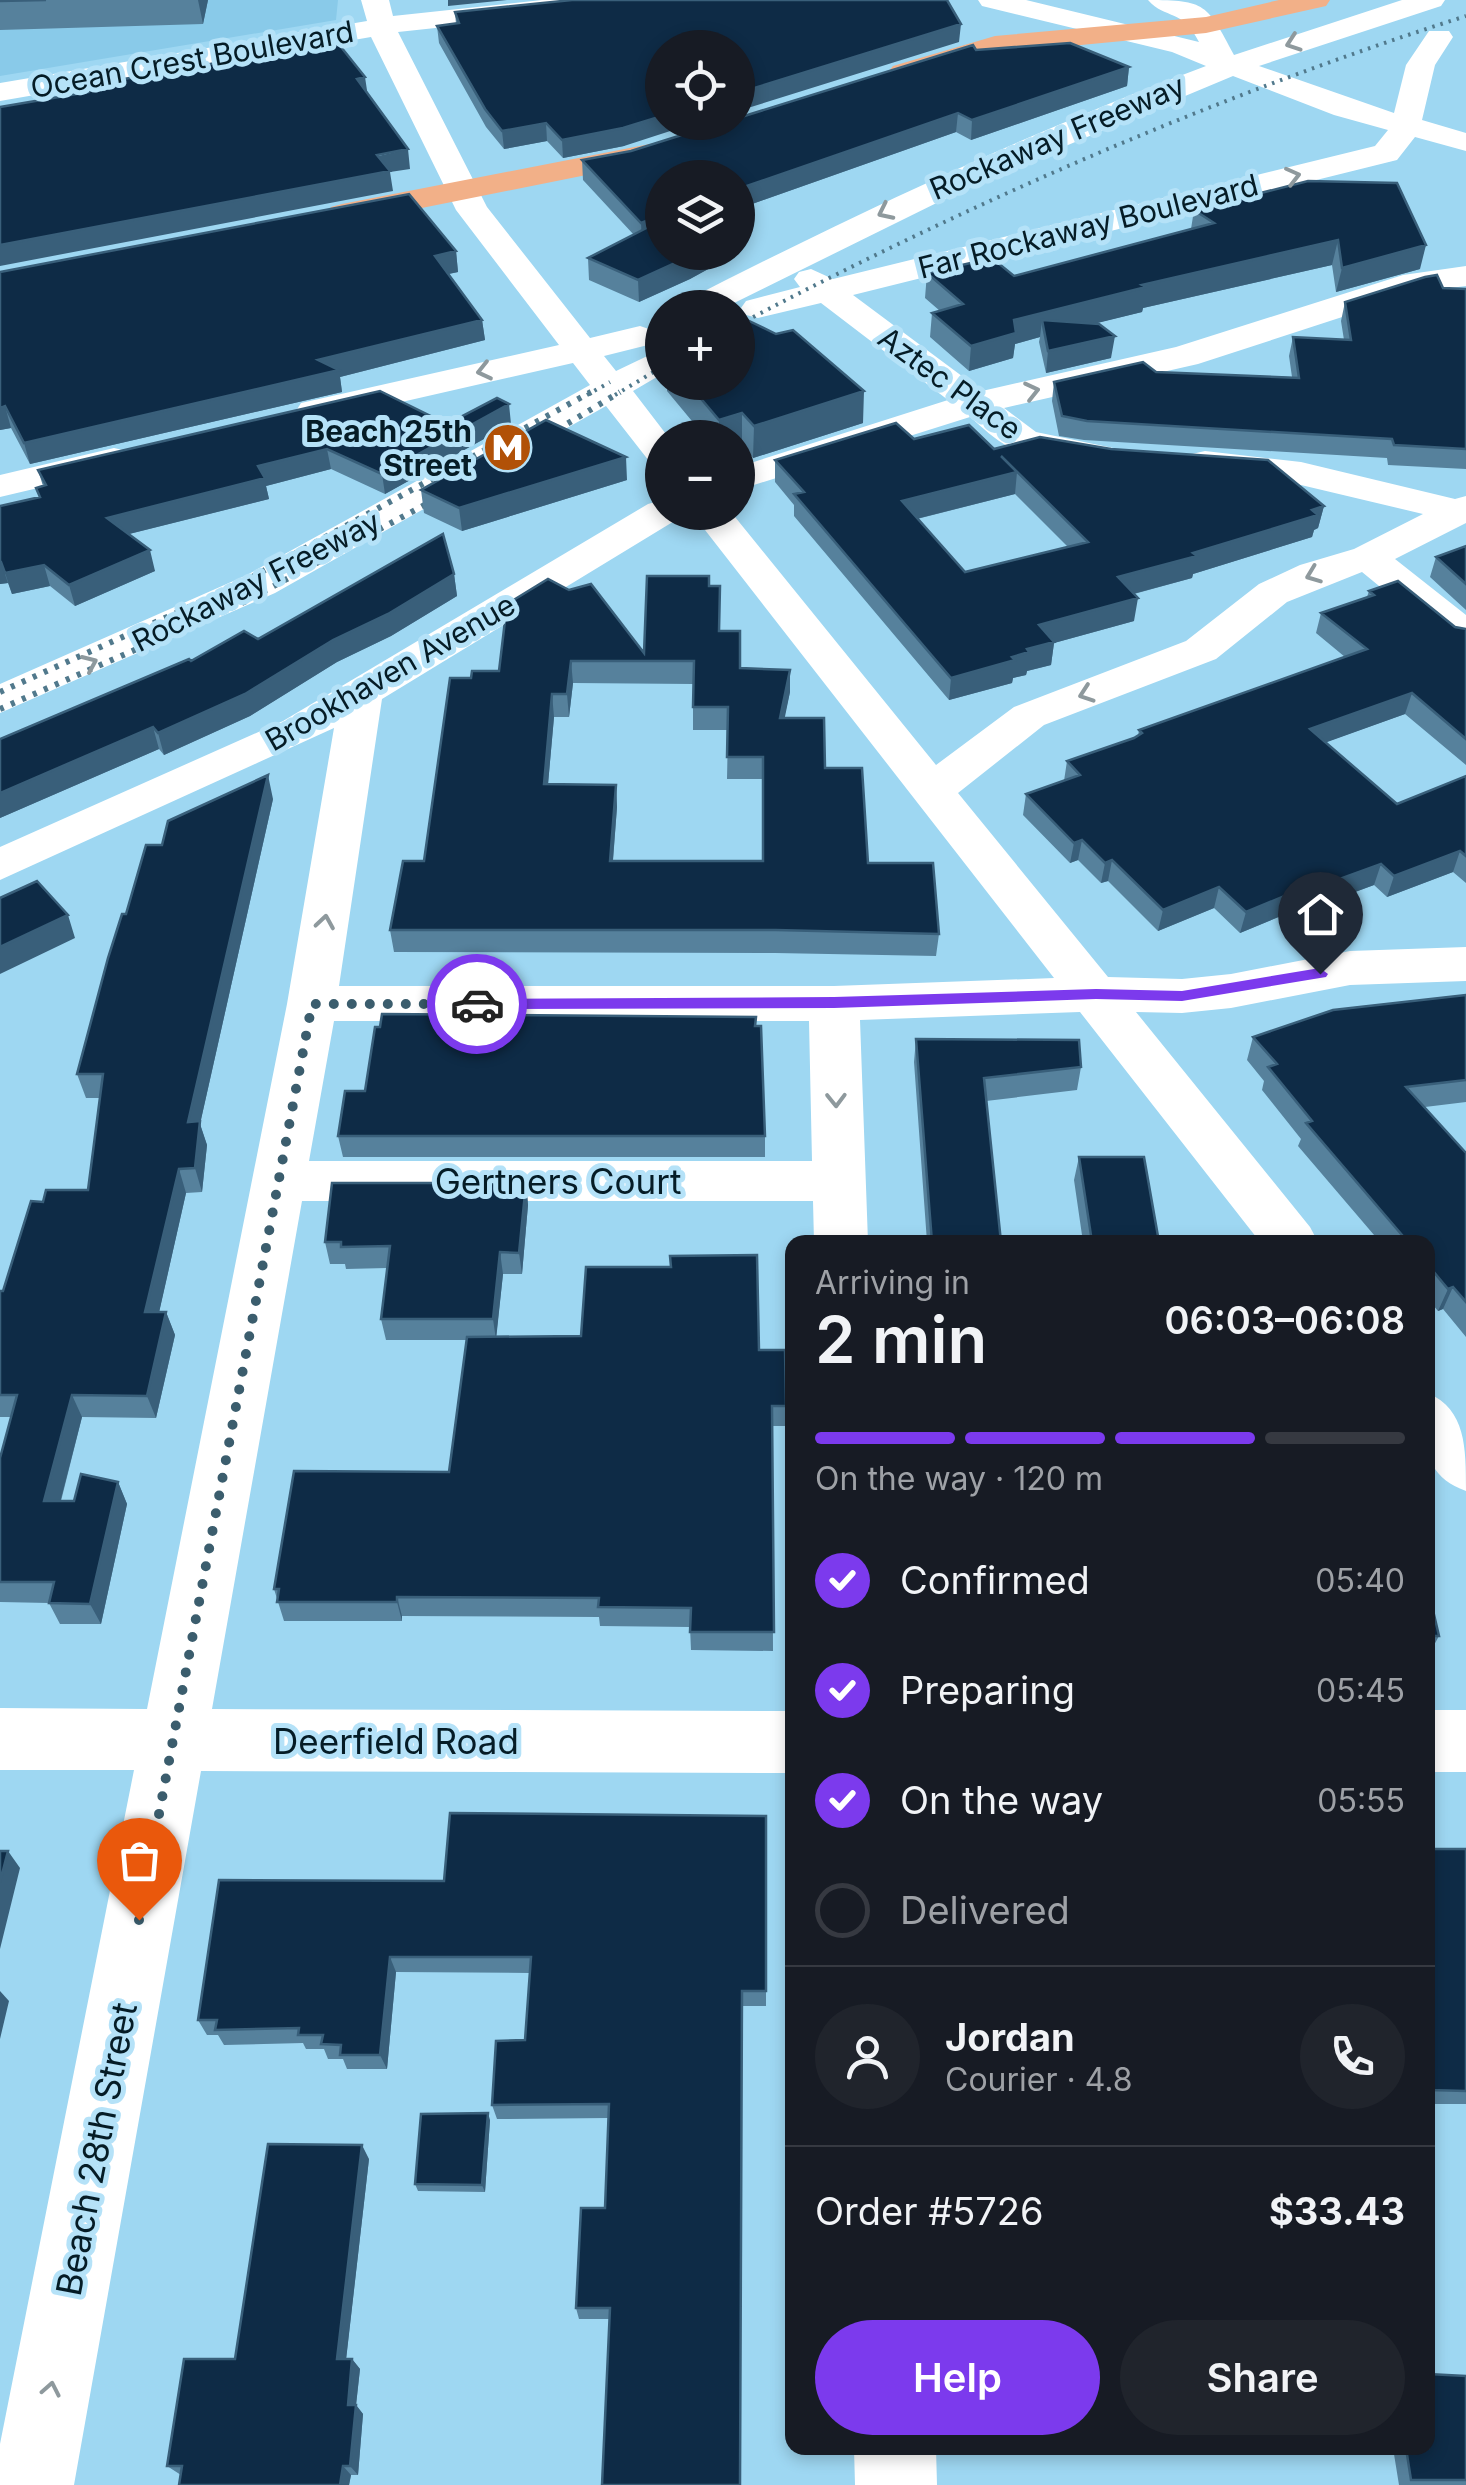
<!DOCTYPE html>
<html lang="en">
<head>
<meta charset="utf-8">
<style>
	:root { --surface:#171b24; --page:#20242c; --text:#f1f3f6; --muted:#9ea1a6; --line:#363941; --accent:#7c3aed }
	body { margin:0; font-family:Inter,sans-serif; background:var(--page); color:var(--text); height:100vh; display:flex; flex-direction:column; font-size:38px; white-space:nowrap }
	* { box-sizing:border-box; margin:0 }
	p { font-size:32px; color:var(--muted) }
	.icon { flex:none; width:55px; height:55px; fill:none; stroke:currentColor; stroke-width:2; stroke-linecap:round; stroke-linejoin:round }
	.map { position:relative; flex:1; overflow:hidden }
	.panel { position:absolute; left:785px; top:1235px; width:650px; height:1220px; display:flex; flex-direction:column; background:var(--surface); border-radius:20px; box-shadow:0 5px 15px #0003 }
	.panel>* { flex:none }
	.tools { position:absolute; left:645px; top:30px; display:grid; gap:20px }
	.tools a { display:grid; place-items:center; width:110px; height:110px; border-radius:50%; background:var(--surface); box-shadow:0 5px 15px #0003; font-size:50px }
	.pin { position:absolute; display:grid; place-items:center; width:85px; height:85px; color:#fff; margin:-102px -42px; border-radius:50% 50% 50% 0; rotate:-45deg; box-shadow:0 0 10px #0007 }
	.pin .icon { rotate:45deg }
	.courier { position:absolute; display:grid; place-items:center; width:100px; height:100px; margin:-50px; border:8px solid #7c3aed; border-radius:50%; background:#fff; color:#222; box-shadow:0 2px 12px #0007 }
	.headline em { font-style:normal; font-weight:600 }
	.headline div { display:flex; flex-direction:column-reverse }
	.headline { display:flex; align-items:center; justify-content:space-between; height:170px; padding:0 30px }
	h1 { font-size:65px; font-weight:600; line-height:75px }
	.bar { display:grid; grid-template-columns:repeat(4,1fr); gap:15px 10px; align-content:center; height:120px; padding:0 30px }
	.bar i { height:12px; border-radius:8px; background:var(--line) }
	.bar .selected { background:var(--accent) }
	.bar p { grid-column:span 4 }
	.line { display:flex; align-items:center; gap:25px; padding:0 30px; border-top:2px solid var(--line) }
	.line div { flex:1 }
	.round { display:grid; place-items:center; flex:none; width:105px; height:105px; border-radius:52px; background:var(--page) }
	ol { padding:0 30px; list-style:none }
	li { display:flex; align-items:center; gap:30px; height:110px }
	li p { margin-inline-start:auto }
	li .icon { padding:10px; border-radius:50%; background:var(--accent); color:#fff; stroke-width:4 }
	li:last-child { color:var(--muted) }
	li i { width:55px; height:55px; border:5px solid var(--line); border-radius:50% }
	.action { display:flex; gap:20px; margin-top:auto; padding:20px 30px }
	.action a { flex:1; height:115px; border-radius:60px; background:var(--accent); color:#fff; font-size:40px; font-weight:600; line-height:115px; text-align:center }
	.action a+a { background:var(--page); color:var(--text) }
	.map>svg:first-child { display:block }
</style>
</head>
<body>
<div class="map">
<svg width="1466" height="2485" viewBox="0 0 1466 2485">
	<rect width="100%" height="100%" fill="#9ed7f2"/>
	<path fill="#89cae9" d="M0,0H338L336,20L0,76Z"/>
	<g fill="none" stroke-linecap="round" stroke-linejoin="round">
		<path fill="#fff" fill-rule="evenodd" d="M361,0H389L393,16L542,0H637L623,8L398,32L487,207L590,338L640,326L652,330L658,337L652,344L604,356L616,371L662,349V374L633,391L669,438H662V464L649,461L606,406L275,593L0,713V684L247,575L590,385L573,363L314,422L301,419L296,411L301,403L559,345L456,210L371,37L0,101V83L367,21Z
			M978,0H1026L1199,42C1182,8 1166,20 1148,0C1206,0 1207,4 1234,55L1402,0H1445L1441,6L1259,66L1394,113L1406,65L1429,31H1449L1453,37L1435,65L1422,120L1466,133V151L1415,137L1397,160L853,295L982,391L1176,347L1403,275L1466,266V286L1419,292L1198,364L1004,408L1036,432L1113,448L1119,456L1113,464C1084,471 1036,462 1009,447C995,440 982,427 970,417L738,490V467L948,400L821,303L758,318L746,315L741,308L746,301L800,287L794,279L799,272L811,269L833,279L1375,146L1388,130L1334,115L1233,76L977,183L724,308H680L685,301C855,214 1027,133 1206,66L1172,52L982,6Z
			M114,448L127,451L133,459L127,467L0,497V475Z
			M1205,451L1301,462L1455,499L1466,496V523L1395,559L1466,615V648L1451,645L1362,572L1287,602L1216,659L1044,725L958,793L1108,977L1182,979L1231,974L1350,951L1466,947V981L1350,985L1231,1008L1182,1013L1136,1012L1310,1227L1318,1242H1260L1080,1012L860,1020L868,1242H814L813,1201H302L212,1709L792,1711V1773L201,1771L74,2485H0V2444L134,1770H0V1708L147,1709L287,1004L334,728L0,880V847L283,721L648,504L662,500V512H681L676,520L382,699L339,986H834L1054,978L691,512H731L936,765L1014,707L1186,641L1259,584L1300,565L1354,549L1423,514L1301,485L1192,470L1186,462L1192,454ZM334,1021H809L812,1161H309Z
			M1428,1393C1466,1410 1466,1447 1466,1491C1418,1474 1425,1436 1428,1393Z
			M1428,1710H1466V1772H1428Z
			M854,2448H936L937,2485H855Z"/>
		<path fill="#f2b088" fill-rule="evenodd" d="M1279,0H1330L1326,6L1206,33L997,53L903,81L893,78L888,72L893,66L995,36L1206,17Z
			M655,143L666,145L670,152L666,159L342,224L331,221L326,214L331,207L342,204Z"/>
		<path stroke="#51798c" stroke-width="4" stroke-dasharray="2.5 6" stroke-linecap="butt" d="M738,325C973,201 1213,97 1466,16
			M587,395L610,382
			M615,395L662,367"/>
		<path stroke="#51798c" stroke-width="6" stroke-dasharray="4 8" stroke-linecap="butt" d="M537,442L620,392
			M0,692L234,587L591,392
			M0,709L244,602L445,494"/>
	</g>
	<path fill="#56819c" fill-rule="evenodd" d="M0,0H208L203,24L0,30Z
		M455,12L959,42L738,48L624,146L563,158L547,141L504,149L486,127L439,43L437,26L456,24Z
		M976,50L1129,67L1127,86L971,140L956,132L738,209V178L662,252H730V257L690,279L639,302L589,280L588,258L634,235L583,180L582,160L631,151Z
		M1308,181L1420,269L1336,292L1332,265L1143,308L1142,312L1096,323L1111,358L1046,373L1039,342L1040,337L1015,344L1013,358L969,371L930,337L932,313L940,311L925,298L927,273L1014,276L1191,229L1194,210Z
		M456,251L458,272L449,274L482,320L485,340L340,377L342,392L30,464L11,428L0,430V272Z
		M1443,288L1466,289V469L1388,465L1387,458L1084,440L1059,436L1052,401L1054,382L1156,372L1292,377L1289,356L1293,337L1344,340L1341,321L1345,302Z
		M776,334L863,423L753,458L742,446L738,447V438H706L667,391V382H738Z
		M447,424H511L385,494L331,469L266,486L269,499L129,534L155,571L75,606L50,586L12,594L8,583L0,584V506L39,497L36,488L43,486L38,470Z
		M914,439L994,449L1324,506L1318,528L1314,530L1312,537L1193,574L1192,578L1134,594V621L1054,643L1051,665L1027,671L1026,675L1013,678L1012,683L949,700L794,516V505L775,482V460ZM1015,494L1068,547L965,572L917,519Z
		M627,480L462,531L424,513L421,490Z
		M1466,546V610L1430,577L1436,557Z
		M454,574L457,596L391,636L337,662L250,716L164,755L159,749L0,818V739L191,661Z
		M709,586L720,631L740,668L790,670V692L784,718L825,768L868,863L939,934L936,956L775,953L394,952L390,930L424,861L471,678L499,671L507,604L644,653ZM573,683L693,684V730H728L727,779H763V861H613L617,807L616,785L548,784L554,717H569Z
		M1369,591L1455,627L1466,629V765L1405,714L1326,742L1397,804L1466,776V883L1453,872L1387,897L1374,885L1309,909L1305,906L1240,933L1214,908L1158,931L1108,881L1101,883L1078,860L1070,863L1023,815L1026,794L1064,781L1067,761L1138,736L1139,730L1345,657L1316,633L1321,613L1367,597Z
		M273,799L200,1124L207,1145L202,1192L186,1193L159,1312H166L175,1335L156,1418L82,1417L61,1501H74L118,1482L127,1504L101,1624H60L49,1603L0,1602V1458L11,1417H0V1291H3L43,1202L88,1190L100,1098H86L77,1074L126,914L162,845Z
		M1466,995V1102L1425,1107L1466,1153V1337L1443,1309L1438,1311L1428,1299V1242H1380L1298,1146L1301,1139L1262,1090L1264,1081L1247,1060L1253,1037Z
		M755,1026L765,1136V1157H343L338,1136L365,1091Z
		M916,1039L1081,1067L1077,1090L986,1101L1001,1242H927L914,1062Z
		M1079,1157L1159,1242H1083L1074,1180Z
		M526,1183L528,1205L522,1274H503L496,1337L759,1350L786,1406L785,1426H772L773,1651L691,1650L690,1627L600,1626L599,1617L402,1616V1621H284L274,1589L449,1472L467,1340H386L381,1319L387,1268L346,1269L345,1264H330L325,1242Z
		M1428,1589L1439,1636L1428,1656Z
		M1428,1849H1466V2104H1428Z
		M219,1880L766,1991V2006H742L609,2319H579L576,2308L605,2208L608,2118L497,2119L492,2105L525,2040L530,1973L396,1972L387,2069H347L343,2059H328L324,2049H306L303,2043L224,2045L218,2035H207L198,2020Z
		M490,2120L485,2192L418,2191L415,2184Z
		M369,2159L346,2359H352L360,2369L356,2405L363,2414L358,2475H351L349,2485H179L181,2475L167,2466L235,2359Z
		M1466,2376V2485H1399L1393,2448H1428Z"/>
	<path fill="#395f7a" d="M198,0H208L203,24Z
		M448,0H507L448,6Z
		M961,24L959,42L738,111V93Z
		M1129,67L1127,86L971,140L972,120Z
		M365,77L368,97L357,79Z
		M958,113L956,132L738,209V189Z
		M662,116V122H698L624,146L563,158L562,140Z
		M546,123L547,141L504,149L502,131Z
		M408,149L410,169L390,172L393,191L0,266V245Z
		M662,215V235L642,243L641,223Z
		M1338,240L1332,265L1143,308L1142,312L1045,336L1042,320L1040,337L1015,344L1013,358L969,371L971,346L1014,320L1142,285Z
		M1426,245L1420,269L1336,292L1342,268Z
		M456,251L458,272L438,276L435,256Z
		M699,252H730V257L690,279L639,302L638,280Z
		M482,320L485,340L340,377L342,392L30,464L24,443L318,360Z
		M1115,336L1111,358L1046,373L1048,351Z
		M864,391L863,423L753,458L754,426Z
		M509,404L511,424L385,494L382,474Z
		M5,406L11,428L0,430V408Z
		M742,413V446L738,447V438H719V420Z
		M327,449L331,469L266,486L269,499L113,538L107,518L258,466Z
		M626,457L627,480L462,531L459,508Z
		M1017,472L1015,494L900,523L902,501Z
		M1324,506L1318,528L1314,530L1312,537L1193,574L1192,578L1114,599L1118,577Z
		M150,550L155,571L75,606L69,585Z
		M0,562H1L8,583L0,584Z
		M44,565L50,586L12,594L5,573Z
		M454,574L457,596L391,636L337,662L250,716L164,755L158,733Z
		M1138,598L1134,621L1054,643L1051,665L1027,671L1026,675L1013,678L1012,683L949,700L951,678L1012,657L1039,625Z
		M571,661L573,683L569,717L567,694Z
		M790,670V692L780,741V718Z
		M1412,693L1405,714L1305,750L1310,729Z
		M552,694L554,717L546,807L544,784Z
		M153,727L159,749L0,818V793Z
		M268,775L273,799L200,1124L207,1145L202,1192L195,1168L188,1122Z
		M616,785L617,807L611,884L610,861Z
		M1082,840L1078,860L1070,863L1074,843Z
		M1460,851L1453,872L1387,897L1394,876Z
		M1112,860L1108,881L1101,883L1105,863Z
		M1381,864L1374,885L1309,909L1315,888Z
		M1311,885L1305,906L1240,933L1246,912Z
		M1219,887L1214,908L1158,931L1163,910Z
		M68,915L75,938L0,974V947Z
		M179,1169L186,1193L154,1335L145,1312Z
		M526,1183L528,1205L522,1274L519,1253Z
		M500,1252L503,1274L496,1340L493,1319Z
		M1453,1287L1443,1309L1438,1311L1448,1289Z
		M166,1312L175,1335L156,1418L147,1396Z
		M72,1395L82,1417L55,1522L44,1501Z
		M118,1482L127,1504L101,1624L90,1604Z
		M397,1597L402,1616V1621L397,1602Z
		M8,1851L20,1868L0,1949V1882Z
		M390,1957L396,1972L387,2069L380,2055Z
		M0,1991L9,2001L0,2039Z
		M488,2113L490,2120L485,2192L482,2185Z
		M362,2145L369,2159L345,2369L337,2359Z
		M352,2359L360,2369L356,2405L363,2414L358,2475L350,2466L348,2405Z
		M343,2466L351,2475L349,2485H340Z"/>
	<path fill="#0e2b46" stroke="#395f7a" stroke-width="2.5" fill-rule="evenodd" d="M0,0H46L0,1Z
		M572,0H947L961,24L738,93V48H662V116L623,128L562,140L546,123L502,131L485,109L437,26L459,23L455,12Z
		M337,42L365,77L357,79L408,149L377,155L390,171L0,245V107L88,92L84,86Z
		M1070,43L1129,67L972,120L958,113L738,189V178H662V215L641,223L582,160L631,151L723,122H738V118L973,45L976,50Z
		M1308,181L1397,183L1426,245L1342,268L1338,240L1142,285L1146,287L1014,320L1016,333L971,346L932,313L963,304L927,273L992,258L1014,276L1214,223L1194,210Z
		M409,194L456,251L435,256L482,320L318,360L339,370L24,443L5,406L0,408V272Z
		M662,220V252H699L638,280L588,258Z
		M1437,275L1443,288L1466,289V449L1394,445L1392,439L1087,421L1062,416L1054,382L1143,362L1156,372L1299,378L1293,337L1351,340L1345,302L1425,277Z
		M743,318L776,334L793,330L864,391L754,426L742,413L719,420L687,382H738V321Z
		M1042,320L1099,324L1115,336L1048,351Z
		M380,391L447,424L497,398L509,404L382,474L327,449L258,466L265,478L107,518L150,550L69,585L44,565L5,573L1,562H0V506L40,497L36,488L46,485L38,470Z
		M546,420L626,457L459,508L421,490Z
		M896,423L914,439L969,425L994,449L1040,437L1111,449L1268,460L1324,506L1312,510L1318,515L1193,553L1197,556L1118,577L1138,598L1039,625L1054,642L1027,649L1029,652L1012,657L1015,660L951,678L794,494L804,492L775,460ZM1001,456L1088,542L965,572L902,501L1017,472Z
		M443,534L454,574L388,614L333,640L245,694L158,733L153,727L0,793V739L189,659L191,661L244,631L258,639Z
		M1466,546V584L1436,557Z
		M647,576H709V586H720L719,631H740V668L790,670L780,718H824L825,768H862L868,863H933L939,934L776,930H390L403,861H424L450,678H471L472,671H499L507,604L548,579L569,590L591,584L644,653ZM571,661H694L693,707H728L727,757H763V861H610L616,785L544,784L552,694H567Z
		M1398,581L1455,627L1466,629V739L1412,693L1310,729L1397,804L1466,776V856L1460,851L1394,876L1381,864L1315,888L1311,885L1246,912L1219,887L1163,910L1112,860L1105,863L1082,840L1074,843L1026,794L1080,775L1067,761L1134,738L1142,733L1139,730L1367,649L1321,613L1374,595L1369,591Z
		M268,775L188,1122L200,1121L195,1168L179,1169L145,1312H166L147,1396L72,1395L44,1501H74L81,1474L118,1482L90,1604L49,1603L54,1582H0V1458L17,1395H0V1291H3L31,1201L43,1202L46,1190H88L103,1074H77L108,958L122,914H126L146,845H162L168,821Z
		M37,881L68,915L0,947V898Z
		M1466,995V1080L1406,1087L1466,1153V1302L1453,1287L1448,1289L1428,1265V1242H1408L1306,1123L1312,1121L1268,1067L1277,1064L1253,1037L1333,1010Z
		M382,1014L756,1017L755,1026H761L765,1136H338L345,1091H365L375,1027H380Z
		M916,1039L1079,1040L1081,1067L984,1078L1001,1242H932Z
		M1079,1157H1144L1159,1242H1092Z
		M332,1183H526L519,1253L500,1252L493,1319H381L390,1246L341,1247V1242H325Z
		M757,1255L759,1350H785L786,1406H772L774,1632H690L691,1608L598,1607L599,1598L397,1597V1602H277L279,1589H274L294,1471L449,1472L467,1337L581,1336L586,1267H671L670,1256Z
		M1428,1589L1439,1636H1428Z
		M450,1813L766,1816V1991H742L740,2485H602L610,2308H576L581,2208H605L609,2104L492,2105L496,2041L525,2040L531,1957H390L380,2055H340L341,2045L321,2044L323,2035H298L299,2028L215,2030L217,2020H198L219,1880L444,1881Z
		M1428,1849H1466V2091L1430,2090L1428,2077Z
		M0,1851H8L0,1882Z
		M488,2113L482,2185L415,2184L421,2114Z
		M268,2144L362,2145L337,2359H352L348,2405H356L350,2466H343L340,2485H179L182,2466H167L184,2359H235Z
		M1428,2374L1466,2376V2480H1411L1406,2448H1428Z"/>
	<defs><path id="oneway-chevron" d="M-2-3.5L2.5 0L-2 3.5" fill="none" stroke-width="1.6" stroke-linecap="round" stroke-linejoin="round" transform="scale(2.5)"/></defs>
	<g stroke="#8e999d">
		<use href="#oneway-chevron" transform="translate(1293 43) rotate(161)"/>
		<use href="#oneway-chevron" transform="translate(1293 176) rotate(-14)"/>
		<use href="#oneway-chevron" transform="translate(885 212) rotate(154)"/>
		<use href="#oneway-chevron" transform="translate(484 371) rotate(167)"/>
		<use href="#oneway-chevron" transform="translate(1032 391) rotate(-13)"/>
		<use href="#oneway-chevron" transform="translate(1313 575) rotate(159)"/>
		<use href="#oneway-chevron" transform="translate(90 663) rotate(-24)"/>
		<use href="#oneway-chevron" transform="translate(1086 694) rotate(161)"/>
		<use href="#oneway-chevron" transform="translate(325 922) rotate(-81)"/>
		<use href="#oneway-chevron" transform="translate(836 1100) rotate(89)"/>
		<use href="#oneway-chevron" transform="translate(51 2389) rotate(-79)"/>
	</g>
	<path fill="#7c3aed" d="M1320,968L1328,974L1326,977L1182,1001L1096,999L834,1008L477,1009L470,1004L477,999L834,997L1096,989L1182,991Z"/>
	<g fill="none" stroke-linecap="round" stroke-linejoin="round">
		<path stroke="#3b5d6d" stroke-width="10" stroke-dasharray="0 18" d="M139,1920L312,1004H477"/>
	</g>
	<defs>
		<symbol id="metro-disc" viewBox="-11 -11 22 22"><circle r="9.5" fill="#b15107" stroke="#b5e2f8"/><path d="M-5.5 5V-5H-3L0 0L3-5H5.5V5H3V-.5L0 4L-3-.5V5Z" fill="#fff"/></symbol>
	</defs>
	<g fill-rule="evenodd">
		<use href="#metro-disc" x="480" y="420" width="55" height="55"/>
	</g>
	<g text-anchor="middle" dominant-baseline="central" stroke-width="10" stroke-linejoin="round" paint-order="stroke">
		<g font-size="30" fill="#051c26" stroke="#b5e2f8">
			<text transform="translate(192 59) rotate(-10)">Ocean Crest Boulevard</text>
			<text transform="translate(1057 137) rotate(-23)">Rockaway Freeway</text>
			<text transform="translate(1088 226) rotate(-14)">Far Rockaway Boulevard</text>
			<text transform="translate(950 383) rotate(36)">Aztec Place</text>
			<text transform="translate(256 581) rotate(-27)">Rockaway Freeway</text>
			<text transform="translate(390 672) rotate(-30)">Brookhaven Avenue</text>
		</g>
		<g font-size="30" font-weight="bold" fill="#051c26" stroke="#b5e2f8" text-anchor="end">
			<text x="472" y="431">Beach 25th<tspan x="472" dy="34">Street</tspan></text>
		</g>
		<g font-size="35" fill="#051c26" stroke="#b5e2f8">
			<text x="558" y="1181">Gertners Court</text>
			<text x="396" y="1741">Deerfield Road</text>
			<text transform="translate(96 2149) rotate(-79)">Beach 28th Street</text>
		</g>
	</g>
</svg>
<div class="tools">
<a><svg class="icon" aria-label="locate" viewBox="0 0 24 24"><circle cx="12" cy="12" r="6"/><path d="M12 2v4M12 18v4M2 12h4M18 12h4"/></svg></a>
<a><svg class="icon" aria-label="layers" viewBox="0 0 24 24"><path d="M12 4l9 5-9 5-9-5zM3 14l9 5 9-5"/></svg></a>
<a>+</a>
<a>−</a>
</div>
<div class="pin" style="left:139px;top:1920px;background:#ea580c"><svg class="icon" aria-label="bag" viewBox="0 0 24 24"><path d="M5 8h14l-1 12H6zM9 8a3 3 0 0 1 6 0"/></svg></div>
<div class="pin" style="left:1320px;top:974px;background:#1f2937"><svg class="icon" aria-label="home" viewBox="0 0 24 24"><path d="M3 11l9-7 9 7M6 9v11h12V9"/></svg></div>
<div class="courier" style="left:477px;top:1004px"><svg class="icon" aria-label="car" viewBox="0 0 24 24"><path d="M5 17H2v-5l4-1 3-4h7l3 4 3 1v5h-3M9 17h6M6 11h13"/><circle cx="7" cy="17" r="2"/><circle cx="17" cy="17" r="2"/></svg></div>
<section class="panel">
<div class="headline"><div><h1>2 min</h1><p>Arriving in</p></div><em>06:03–06:08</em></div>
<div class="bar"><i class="selected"></i><i class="selected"></i><i class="selected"></i><i></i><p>On the way · 120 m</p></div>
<ol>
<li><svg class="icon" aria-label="check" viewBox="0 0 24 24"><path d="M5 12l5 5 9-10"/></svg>Confirmed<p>05:40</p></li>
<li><svg class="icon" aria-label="check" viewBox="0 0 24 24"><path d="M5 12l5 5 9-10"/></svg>Preparing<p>05:45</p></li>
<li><svg class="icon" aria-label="check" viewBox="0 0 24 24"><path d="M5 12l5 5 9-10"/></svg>On the way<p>05:55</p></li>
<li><i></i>Delivered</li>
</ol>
<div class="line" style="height:180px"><a class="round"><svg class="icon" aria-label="person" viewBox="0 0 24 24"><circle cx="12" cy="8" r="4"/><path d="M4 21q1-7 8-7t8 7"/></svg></a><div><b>Jordan</b><p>Courier · 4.8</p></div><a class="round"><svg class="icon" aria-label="phone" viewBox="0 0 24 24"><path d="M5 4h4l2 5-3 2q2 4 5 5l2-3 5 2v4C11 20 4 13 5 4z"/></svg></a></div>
<div class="line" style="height:130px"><div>Order #5726</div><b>$33.43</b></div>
<div class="action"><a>Help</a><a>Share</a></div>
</section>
</div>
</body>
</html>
